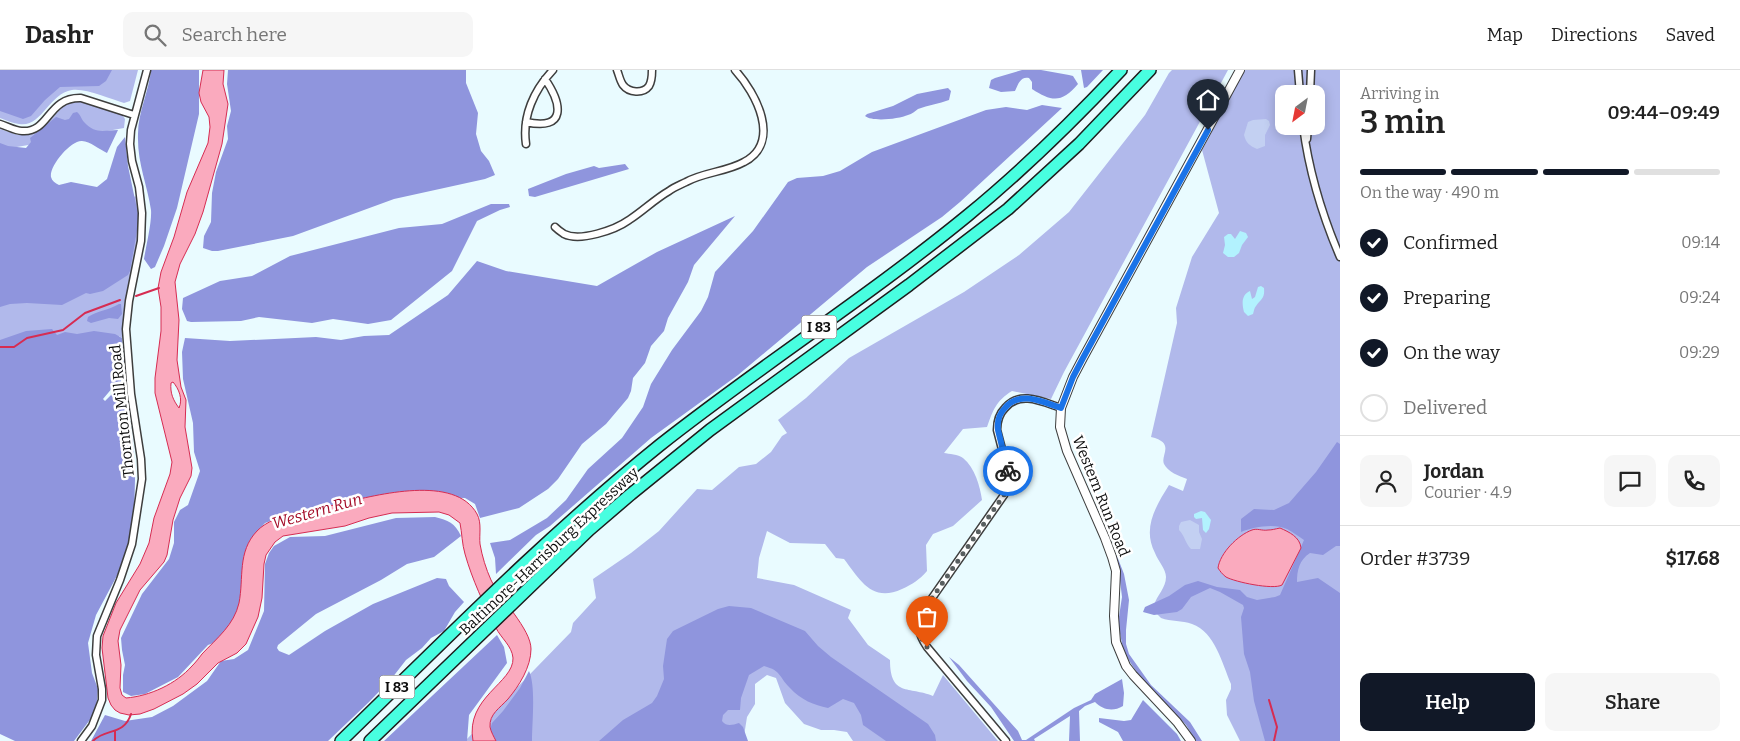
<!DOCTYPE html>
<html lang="en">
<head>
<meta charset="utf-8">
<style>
	:root { --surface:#fff; --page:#f6f6f6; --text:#222; --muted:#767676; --line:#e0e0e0; --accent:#111827 }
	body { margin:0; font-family:Bitter,serif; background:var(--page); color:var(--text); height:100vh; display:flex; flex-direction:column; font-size:19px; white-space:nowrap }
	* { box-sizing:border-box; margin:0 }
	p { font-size:16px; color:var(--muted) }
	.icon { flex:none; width:28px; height:28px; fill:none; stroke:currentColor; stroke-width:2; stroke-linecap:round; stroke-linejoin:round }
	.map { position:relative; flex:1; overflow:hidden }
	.drawer { display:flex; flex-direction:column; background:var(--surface); width:400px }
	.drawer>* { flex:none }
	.needle { width:32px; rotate:212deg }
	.tools { position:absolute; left:1275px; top:15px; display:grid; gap:10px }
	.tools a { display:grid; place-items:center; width:50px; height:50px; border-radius:10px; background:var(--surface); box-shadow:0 2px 12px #0003; font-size:25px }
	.pin { position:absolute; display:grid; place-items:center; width:42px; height:42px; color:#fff; margin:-51px -21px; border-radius:50% 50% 50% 0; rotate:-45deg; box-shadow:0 0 5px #0007 }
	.pin .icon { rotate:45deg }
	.courier { position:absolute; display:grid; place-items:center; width:50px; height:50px; margin:-25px; border:4px solid #1a73e8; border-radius:50%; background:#fff; color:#222; box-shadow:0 1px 6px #0007 }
	.summary em { font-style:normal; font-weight:600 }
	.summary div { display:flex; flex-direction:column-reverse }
	.summary { display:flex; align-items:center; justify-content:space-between; height:85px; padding:0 20px }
	h1 { font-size:32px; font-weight:600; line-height:38px }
	.bar { display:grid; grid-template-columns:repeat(4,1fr); gap:8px 5px; align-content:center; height:60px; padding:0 20px }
	.bar i { height:6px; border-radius:4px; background:var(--line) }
	.bar .current { background:var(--accent) }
	.bar p { grid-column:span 4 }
	.line { display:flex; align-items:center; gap:12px; padding:0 20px; border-top:1px solid var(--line) }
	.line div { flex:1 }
	.round { display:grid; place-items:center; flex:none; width:52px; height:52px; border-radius:10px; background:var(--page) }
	ol { padding:0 20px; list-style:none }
	li { display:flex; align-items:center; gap:15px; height:55px }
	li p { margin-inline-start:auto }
	li .icon { padding:5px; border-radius:50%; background:var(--accent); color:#fff; stroke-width:4 }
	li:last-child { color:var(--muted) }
	li i { width:28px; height:28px; border:2px solid var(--line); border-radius:50% }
	.button { display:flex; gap:10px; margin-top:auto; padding:10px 20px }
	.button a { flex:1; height:58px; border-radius:10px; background:var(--accent); color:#fff; font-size:20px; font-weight:600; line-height:58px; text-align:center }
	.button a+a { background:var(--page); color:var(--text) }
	header { display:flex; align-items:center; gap:30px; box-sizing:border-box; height:70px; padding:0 25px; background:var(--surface); border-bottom:1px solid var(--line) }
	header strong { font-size:24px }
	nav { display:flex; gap:28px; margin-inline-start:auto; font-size:18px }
	.search { width:350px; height:45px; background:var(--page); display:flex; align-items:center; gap:12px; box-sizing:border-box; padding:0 18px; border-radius:10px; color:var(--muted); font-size:19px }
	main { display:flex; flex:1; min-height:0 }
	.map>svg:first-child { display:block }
</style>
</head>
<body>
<header>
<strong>Dashr</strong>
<div class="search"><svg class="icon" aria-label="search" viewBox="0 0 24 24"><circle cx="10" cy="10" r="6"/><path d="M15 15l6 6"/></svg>Search here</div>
<nav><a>Map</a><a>Directions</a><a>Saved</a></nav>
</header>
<main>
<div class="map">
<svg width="1340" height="671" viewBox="0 0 1340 671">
	<rect width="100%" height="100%" fill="#e9fbff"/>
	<path fill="#b1b9eb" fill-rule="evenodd" d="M0,0H138L130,31L124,33C110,29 86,18 72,20C48,24 42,58 19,54C12,53 6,50 0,48Z
		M1172,0H1228L1064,302L1051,329L1012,321C996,331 993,340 987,357L963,359L944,383C949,384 958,384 963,388C975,398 980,416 982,430L953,456L933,464L926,475L927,501C919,510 913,514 902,519C872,533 860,510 844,489L836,488L825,474L790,473L767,461L759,488L757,508L794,515L851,540L848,548L868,575L890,590C890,627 909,616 933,626L943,605L998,671H853L847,662L834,660H821L804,654L785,633L776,608L767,605L755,614V634L747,647L744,666L747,671H465L571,562L573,553L596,528L593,509L631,483L659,461L697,419L712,420L739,397L756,394L771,382L782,366L787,363L778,350L806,328L849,288L964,222L1019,185L1069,142L1145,45L1169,3Z
		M1243,0H1340V671H1240L1227,645L1226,630L1231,619V614C1222,593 1215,562 1192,554C1182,550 1171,552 1161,548L1157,544L1154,535C1157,525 1166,518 1166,507C1166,499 1158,491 1155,483C1142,458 1156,436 1169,415L1183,421L1187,409C1179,406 1168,402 1164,394C1160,385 1176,373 1151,367L1177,253L1176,238L1192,187L1219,143L1202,80ZM1284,24H1316V56H1284Z
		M79,30L121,43L125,49L124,58L0,80V59L18,65L32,64L44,57L66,33Z
		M138,126L139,171L126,227L124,264H122V268L119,266L121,314L119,316L110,317L0,303V150Z"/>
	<path fill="#8f95dd" d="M0,0H112L106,11L99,16L60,17L45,30L31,46L23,49L0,41Z
		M151,0H199V44L177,138L164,176L155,197L151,199L144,189C146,176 152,152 151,140C147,113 137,93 138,64C138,42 149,21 151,0Z
		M228,0H466V13L478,43L476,64L481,81L489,91L495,105L485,109L394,129L293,166L218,181H212L203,178L204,166L211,152L212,123L216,102L228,69L227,56L231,41L227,14Z
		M1022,0H1041L1069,5L1073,6L1078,14C1062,33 1052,32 1032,19V12L1029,8C1020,6 1018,15 1015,21L1001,22L989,18L991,10L995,8Z
		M1081,0H1103L1087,17L1084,18Z
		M948,18L951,21L949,30C939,34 928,35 918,39C915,41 912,44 908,45C899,49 872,52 865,46L867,44L893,36L917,24Z
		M1042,35L1062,38L960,132L942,147L867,197L738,305L651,368L550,456L536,465L496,504L495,488L490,473L510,470L547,448L566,430L588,399L622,368L643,337L651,314L672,280L701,241L708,227L715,202L753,161L788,112L797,108L823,106L840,101L872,82L986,40L1006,37L1027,40Z
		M77,42C81,45 81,49 84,52C96,65 104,60 118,60L107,83C100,80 90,71 82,71C71,70 49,96 51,107C52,111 55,113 59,115L71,112L97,117L107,109L117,77L125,67L128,96L139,149L130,201L128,205L103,221L90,224L86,223L62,235L27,233L10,234L0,237V73L8,76L26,78L31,72L30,68L56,47L65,50L69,49L73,43Z
		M625,94L629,99L535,127L529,126L528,119L566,104L594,96L599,98Z
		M491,134H509L510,137L500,140L477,151L452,201L391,250L368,254L333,249L312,253L259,247L241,251L191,252L187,251L182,239L183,228L220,211L252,206L290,186L399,158L442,154Z
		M735,146L694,195L688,212L668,248L664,261L651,276L645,293L633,308L631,321L628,328L606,354L582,374L558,409L548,419L519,438L480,448L475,434L465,428L423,427L282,447L265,453L250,470L242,505L240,535L224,569L208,575L178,607L145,624L131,626L123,622V605L125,595L122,580L121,568L142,524L169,489L174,473V452L180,440L188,435L200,401L194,382L193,353L183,309L182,282L185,268L230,271L316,267L341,270L364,266L389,265L448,225L477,191L506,201L597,216L657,182Z
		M119,234H121L122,244L118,249L109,248L91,253L87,251L88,247C97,241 109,240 119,234Z
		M52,259L57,265L65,262L77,264L94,261L115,264L122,268L124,304L103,329L105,331L117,319L124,315L126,332L133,374L135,409L134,452L129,477L120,500L96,545L88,573L92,603L98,619L96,640L92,647L74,671H15L0,664V270L26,261Z
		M1337,372L1340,374V476H1336L1323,485L1310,483C1299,490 1297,501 1297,512L1318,508L1340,523V671H1265L1254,631L1250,602L1244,584L1241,547L1244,538L1243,535L1220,522L1210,518L1191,527L1182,539L1177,542L1154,545L1143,542L1145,537L1169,526L1185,515L1198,511L1217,517L1240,520L1247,527L1257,530L1275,527L1280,525L1304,470C1298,466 1293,462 1287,459C1274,453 1253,457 1241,462V449L1254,439L1274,440L1289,433L1316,402Z
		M435,447C448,450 455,453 461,466L434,487L407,494L381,510L316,544L278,575L277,578L279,581L289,585L325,561L373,534L437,508L446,509L449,516L464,532L455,542L444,561L431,568L422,578L406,590L392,608L369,632L328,671H91L105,645L125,651L152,647L173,636L207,611L221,591L234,589L248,580L264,541L265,494L269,483L274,476L290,467L325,466L396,448Z
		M1117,486L1124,504L1129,530L1126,560V574L1129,584L1151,615L1190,652L1202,671H1196L1186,655L1141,609L1130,592L1123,579L1118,553L1122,527Z
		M729,536L751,538L805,561L818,576L831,587L928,654L935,665L936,671H886L863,655L861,645L854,633L843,629L828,638C814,635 801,630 790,618C778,606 782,601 764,596L749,605L741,628L740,640H728L723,645L722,651C727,657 732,655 739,653L743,657L748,671H599L623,650L652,633L657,626L664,609L663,596L667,569L673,561L718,539Z
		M497,565L504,577L507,593L469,645L467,671H384Z
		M949,587L959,595L1018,661L1022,670H1026L1074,638L1091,630L1095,624L1122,609L1124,623L1123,636C1113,642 1103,640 1095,632L1085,636L1079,641L1080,671H1069L1070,646L1034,669L1035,671H1014L991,637L967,611Z
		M529,601C536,616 532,653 532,671H494L490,660L492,653L503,641L520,618Z
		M1143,630L1177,664L1181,671H1123L1118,662L1099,652V648L1124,651L1131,650Z"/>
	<path fill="#b2f2fe" d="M1240,161L1246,163L1248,167L1242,175L1239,183L1234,187H1228L1223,183L1225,175L1224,167L1228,164H1231L1235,169Z
		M1261,216L1264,218C1265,229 1261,229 1256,236C1254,238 1254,241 1253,244L1248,246L1244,242C1242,234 1241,225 1250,221L1252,229L1255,227L1258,217Z
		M1201,441L1205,442L1211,450L1209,459L1206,463L1203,460L1202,448L1196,449L1194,447V444Z"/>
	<path fill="#c3d0f2" d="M1266,49L1269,51L1270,55L1265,65V76L1257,79C1250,76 1246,73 1244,65L1248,52L1253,50Z
		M1190,450L1199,455V462L1202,469L1200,479H1191C1185,473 1185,466 1179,460V456L1181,452Z"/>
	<path fill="#faaabe" stroke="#d62c52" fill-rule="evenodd" d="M203,0H224L223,14L228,34L222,74L203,142L195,164L180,194L175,212L179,250L177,290L181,317L186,330L185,357L192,398L191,406L180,428L173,450L167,485L164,492L140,520L120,560L118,571L121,595L120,618L122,625L126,628C150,626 176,614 192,596C196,592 199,588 202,584C217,568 234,555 239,533C244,508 237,482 257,461C275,442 317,440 342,433C377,425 455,404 477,444C482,453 479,465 480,474C482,486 486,499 491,510C500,529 531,559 531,579C531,597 519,616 508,629C500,638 489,644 490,657C491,662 494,667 496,671H473C465,627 514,613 513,588C512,576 501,568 496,558C484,535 472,509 465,484C462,474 462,463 460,453L449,445L439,442L392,443L369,448L345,456L283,466L275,472L266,485L264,494L262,528L258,547L246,574L237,583L218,593L197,614L183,624L154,639L140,644L129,645L120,643L115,640L111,635L108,628L102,578L103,566L116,533L140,494L149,473L154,448L170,404L172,392L155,323V308L161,261V237L158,218L161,202L174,167L187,122L208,73L210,57L209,47L201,32L199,23ZM173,312C179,319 183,329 179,338C173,330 170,323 171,313Z
		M1280,458C1289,462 1300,467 1301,478L1282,515C1273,520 1235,512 1226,507C1222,504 1220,501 1218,498C1220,483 1238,465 1252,460C1257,458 1262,461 1268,460C1272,460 1275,459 1280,458Z"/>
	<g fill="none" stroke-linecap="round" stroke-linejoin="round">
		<path stroke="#d62c52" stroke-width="2" d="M136,226L159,218
			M0,277H14L27,268L63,260L85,243L120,230
			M1269,630L1277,657L1274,671
			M115,661V671
			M93,671C105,658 124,666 131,644"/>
		<defs>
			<path id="minor" d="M617,0C619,5 620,11 623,15C629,23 643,24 649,16C652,11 652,6 652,0
				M1298,0L1300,24
				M1310,24L1311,0
				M526,52C567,61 562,34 545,9
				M0,54C7,56 15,61 22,61C50,63 47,27 81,28L134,45
				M1303,56C1309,102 1322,145 1340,187
				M1307,69L1308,56
				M526,74C522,46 534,20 553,0
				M555,157C557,159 561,162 564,164C580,172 615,160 629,150C643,141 655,129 669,121C674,117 680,115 686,112C704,102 726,102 744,92C782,72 756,23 735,0
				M81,671L92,656L102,630V619L96,585L97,566L120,510L132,474L142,409L141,389L131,324L126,259L129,231L141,171L142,143L139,117L132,91L130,74L131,60L147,0
				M1006,671L927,577C918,564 917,556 923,541L1004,425L1009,406L997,360C997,352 999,344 1005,338C1020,320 1043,332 1061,338"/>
			<path id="tertiary" d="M1191,671L1177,652L1133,605L1126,596L1116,572L1114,546L1116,501L1112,487L1105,468L1067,381L1060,357L1061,338L1073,307L1083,288L1240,0"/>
			<path id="motorway" d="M341,671C445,570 547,466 660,375C760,296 868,227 967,146C1022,101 1073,51 1121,0
				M370,671L589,460L631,424L710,360L909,215L1008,139L1079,74L1150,0"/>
		</defs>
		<use href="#minor" stroke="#3e3e3e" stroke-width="9"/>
		<use href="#tertiary" stroke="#3e3e3e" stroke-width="10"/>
		<use href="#motorway" stroke="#1c1c1c" stroke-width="14"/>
		<use href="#minor" stroke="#fff" stroke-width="6"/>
		<use href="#tertiary" stroke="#fff" stroke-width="8"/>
		<use href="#motorway" stroke="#48fee0" stroke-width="11"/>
	</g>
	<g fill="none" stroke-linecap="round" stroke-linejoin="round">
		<path stroke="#595f60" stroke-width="5" stroke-dasharray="0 9" d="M927,577C918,564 917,556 923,541L1004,425L1007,415L1008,401"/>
		<path stroke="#1a73e8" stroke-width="6" d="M1008,401L998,360C997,352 999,344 1005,338C1020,320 1043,332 1061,338L1073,307L1083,288L1208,60"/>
	</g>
	<g text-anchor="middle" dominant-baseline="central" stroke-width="5" stroke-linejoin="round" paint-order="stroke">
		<g fill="#fff" stroke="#545454" stroke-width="1">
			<rect x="801.5" y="245.5" width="35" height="23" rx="4"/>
			<rect x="379.5" y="605.5" width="35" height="23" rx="4"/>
		</g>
		<g font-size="14" font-weight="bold" fill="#0b0b0b">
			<text x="819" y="257">I 83</text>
			<text x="397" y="617">I 83</text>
		</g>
		<g font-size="15" fill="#0b0b0b" stroke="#fff">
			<text transform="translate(122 341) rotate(-96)">Thornton Mill Road</text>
			<text transform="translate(1101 426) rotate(68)">Western Run Road</text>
			<text transform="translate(549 481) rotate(-43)">Baltimore-Harrisburg Expressway</text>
		</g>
		<g font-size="16" font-style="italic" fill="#a40d29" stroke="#fff">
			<text transform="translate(317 441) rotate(-16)">Western Run</text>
		</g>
	</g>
</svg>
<div class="tools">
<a><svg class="needle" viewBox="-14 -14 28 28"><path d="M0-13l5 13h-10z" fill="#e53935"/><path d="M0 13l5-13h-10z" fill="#767676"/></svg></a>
</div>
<div class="pin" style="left:927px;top:577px;background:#ea580c"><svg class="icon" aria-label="bag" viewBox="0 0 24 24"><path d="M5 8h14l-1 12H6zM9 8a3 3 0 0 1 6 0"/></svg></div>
<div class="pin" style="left:1208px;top:60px;background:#1f2937"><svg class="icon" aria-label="home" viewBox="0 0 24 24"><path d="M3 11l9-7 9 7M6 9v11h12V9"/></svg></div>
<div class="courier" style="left:1008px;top:401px"><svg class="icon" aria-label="bike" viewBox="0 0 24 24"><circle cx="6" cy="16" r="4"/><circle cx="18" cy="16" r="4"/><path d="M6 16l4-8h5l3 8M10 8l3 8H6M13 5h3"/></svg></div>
</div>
<section class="drawer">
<div class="summary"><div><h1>3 min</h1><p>Arriving in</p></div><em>09:44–09:49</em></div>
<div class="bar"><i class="current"></i><i class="current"></i><i class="current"></i><i></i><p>On the way · 490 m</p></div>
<ol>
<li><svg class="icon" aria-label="check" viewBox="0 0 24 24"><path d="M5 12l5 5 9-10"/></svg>Confirmed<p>09:14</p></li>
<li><svg class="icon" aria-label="check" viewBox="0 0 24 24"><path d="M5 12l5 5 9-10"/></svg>Preparing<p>09:24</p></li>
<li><svg class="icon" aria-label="check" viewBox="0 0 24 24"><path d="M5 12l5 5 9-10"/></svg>On the way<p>09:29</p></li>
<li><i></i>Delivered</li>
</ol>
<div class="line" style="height:90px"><a class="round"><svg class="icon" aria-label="person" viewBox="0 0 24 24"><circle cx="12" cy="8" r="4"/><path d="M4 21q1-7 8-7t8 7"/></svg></a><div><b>Jordan</b><p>Courier · 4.9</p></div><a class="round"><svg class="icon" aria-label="chat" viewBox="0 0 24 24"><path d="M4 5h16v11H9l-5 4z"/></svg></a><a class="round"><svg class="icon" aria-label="phone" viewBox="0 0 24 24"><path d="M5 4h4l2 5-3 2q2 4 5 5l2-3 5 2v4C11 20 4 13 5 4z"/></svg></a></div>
<div class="line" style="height:65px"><div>Order #3739</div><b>$17.68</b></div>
<div class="button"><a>Help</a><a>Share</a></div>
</section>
</main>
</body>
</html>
